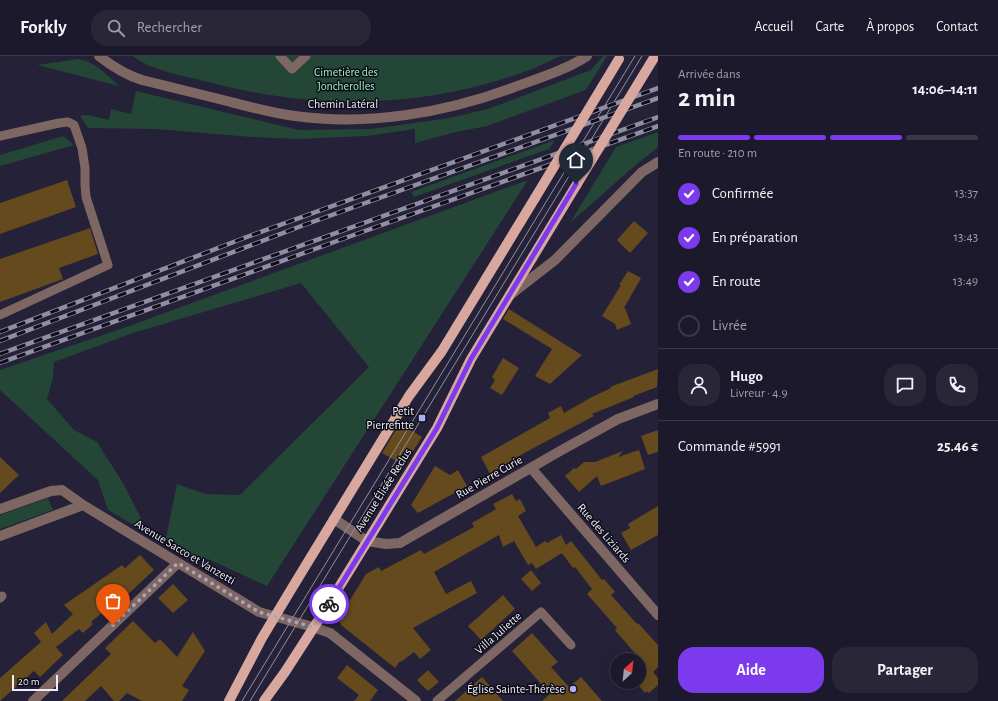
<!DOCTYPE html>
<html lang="fr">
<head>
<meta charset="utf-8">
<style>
	:root { --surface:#1b192b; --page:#282637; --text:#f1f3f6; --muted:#a0a0a9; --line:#393847; --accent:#7c3aed }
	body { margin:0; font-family:"Alegreya Sans",sans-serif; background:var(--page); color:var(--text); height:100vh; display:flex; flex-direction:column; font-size:15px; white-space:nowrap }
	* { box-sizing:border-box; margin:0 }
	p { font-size:13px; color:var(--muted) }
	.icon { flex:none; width:22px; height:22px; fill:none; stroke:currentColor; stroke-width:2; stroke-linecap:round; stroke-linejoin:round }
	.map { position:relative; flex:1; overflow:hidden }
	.side { display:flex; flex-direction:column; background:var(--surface); width:340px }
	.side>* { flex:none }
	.needle { width:26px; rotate:27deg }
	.tools { position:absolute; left:610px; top:597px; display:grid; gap:8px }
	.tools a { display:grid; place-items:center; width:36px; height:36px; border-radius:50%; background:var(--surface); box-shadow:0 4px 16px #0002,0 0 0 1px var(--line); font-size:20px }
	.scale { position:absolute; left:12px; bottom:10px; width:46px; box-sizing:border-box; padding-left:4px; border:2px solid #eeedfd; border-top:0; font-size:11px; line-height:14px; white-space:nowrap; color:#eeedfd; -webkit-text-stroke:3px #0e0d17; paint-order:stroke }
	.pin { position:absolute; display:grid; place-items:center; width:34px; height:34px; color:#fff; margin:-41px -17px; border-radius:50% 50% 50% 0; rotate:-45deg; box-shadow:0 0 4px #0007 }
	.pin .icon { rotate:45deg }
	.courier { position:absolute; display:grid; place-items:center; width:40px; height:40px; margin:-20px; border:3px solid #7c3aed; border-radius:50%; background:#fff; color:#222; box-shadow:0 1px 5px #0007 }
	.headline em { font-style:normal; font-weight:600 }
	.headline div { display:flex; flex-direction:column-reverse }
	.headline { display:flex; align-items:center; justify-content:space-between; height:68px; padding:0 20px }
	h1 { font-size:26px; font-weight:600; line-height:30px }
	.bar { display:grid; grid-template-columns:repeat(4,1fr); gap:6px 4px; align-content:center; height:48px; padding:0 20px }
	.bar i { height:5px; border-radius:3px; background:var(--line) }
	.bar .on { background:var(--accent) }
	.bar p { grid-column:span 4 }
	.line { display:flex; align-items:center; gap:10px; padding:0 20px; border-top:1px solid var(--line) }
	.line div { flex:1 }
	.round { display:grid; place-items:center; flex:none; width:42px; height:42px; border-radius:16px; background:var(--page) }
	ol { padding:0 20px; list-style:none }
	li { display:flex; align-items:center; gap:12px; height:44px }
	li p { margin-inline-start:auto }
	li .icon { padding:4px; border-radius:50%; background:var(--accent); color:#fff; stroke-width:4 }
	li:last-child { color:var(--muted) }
	li i { width:22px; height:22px; border:2px solid var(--line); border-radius:50% }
	.primary-button { display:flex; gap:8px; margin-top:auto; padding:8px 20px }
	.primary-button a { flex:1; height:46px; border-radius:16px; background:var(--accent); color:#fff; font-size:16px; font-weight:600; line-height:46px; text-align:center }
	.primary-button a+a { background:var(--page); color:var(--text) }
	header { display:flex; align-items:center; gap:24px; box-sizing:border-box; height:56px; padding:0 20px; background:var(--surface); border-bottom:1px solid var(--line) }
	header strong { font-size:19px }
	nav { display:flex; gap:22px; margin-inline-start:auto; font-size:14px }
	.search { width:280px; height:36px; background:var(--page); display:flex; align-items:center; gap:10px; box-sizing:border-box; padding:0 14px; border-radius:16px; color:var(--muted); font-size:15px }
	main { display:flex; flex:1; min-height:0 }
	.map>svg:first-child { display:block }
</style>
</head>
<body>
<header>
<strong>Forkly</strong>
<div class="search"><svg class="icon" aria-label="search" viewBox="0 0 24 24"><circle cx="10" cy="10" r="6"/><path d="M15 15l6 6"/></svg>Rechercher</div>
<nav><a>Accueil</a><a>Carte</a><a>À propos</a><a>Contact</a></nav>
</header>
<main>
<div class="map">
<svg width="658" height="645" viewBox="0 0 658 645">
	<rect width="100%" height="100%" fill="#242139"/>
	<path fill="#244637" d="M133,0H560C549,5 538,11 527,15C420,54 312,54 204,25C181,19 152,15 133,0Z
		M603,0H607L586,34L487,70L456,76L415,87V73L366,80L296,83L252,81L156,73L88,72L80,60L88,59L109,64L111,53L131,58L136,35L299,74L371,73L450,62L491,52L591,14Z
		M78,3C97,7 105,17 119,30L37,9Z
		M658,76V91L631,113L570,167L616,91Z
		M63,80L74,89L0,110V99Z
		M555,84L549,93L414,141L411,136Z
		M528,124L267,530L208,503H201L198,507L165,487L177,428L205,438L240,439L369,311L301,227L133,277L54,306L53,322L47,343L74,374L97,386L123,427L149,478L108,454L98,424L0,334V314L129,270Z
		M48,442L53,454L0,473V459Z"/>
	<path fill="#654a1e" d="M67,124L76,151L0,178V147Z
		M634,165L648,177L630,197L617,184Z
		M90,172L98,198L59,212L63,223L0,246V203Z
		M628,215L641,222L624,252H625L631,268L617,274L615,268L602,260L621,229H619Z
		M509,253L561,286L582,299L550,328L535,320L552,293L503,263Z
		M503,302L519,312L502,339L490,332L495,324L492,321Z
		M658,313L657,331L633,340L634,341L592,358L594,360L528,395L510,405V406L490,418L481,401L550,362L548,357L561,350L564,357L590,342L611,332L610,331Z
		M400,367L422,381L404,409L382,397Z
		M658,374V396L648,399L641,380Z
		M639,394L645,413L601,430L597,420L579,436L565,420L574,412L576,413L584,406H595L623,395L618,401Z
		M0,401L19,419L0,437Z
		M435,410L450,419L458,414L467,430L418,457L411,449Z
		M512,438L516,445L520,443L526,455L518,460L536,491L545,485L547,487L561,479L566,489L571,485L602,524L604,523L615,536L611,539L637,568L638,567L658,589V611L653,616L658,622V629L649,637L647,635L645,637L636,626H639V604H634L638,601L615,574L617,572L587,538L592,533L575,511L573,512L562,497L536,513L532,507L528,509L514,485L503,491L499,479L434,516L446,538L471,525L477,537L413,572L431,594L420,603L414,596L401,606L400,605L395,612L341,569L339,562L366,518L379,511L381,515L421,494L424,498L474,471L472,467L496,453L493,448Z
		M658,450V479L631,494L621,477L630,472L628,468Z
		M140,499L154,514L126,540L118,532L100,549L105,554L91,566L93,568L83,577L79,573L56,591L63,599L40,621L34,615L0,645V622L41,586L34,577L46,566L52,578L73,558L64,549L122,509L125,512Z
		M531,514L541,527L532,535L521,523Z
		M173,528L188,544L173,557L158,542Z
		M503,539L515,553L481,584L468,570Z
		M133,565L155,587L160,583L177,601L193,576L205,595L182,630L189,634L182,645H142L127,637L119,645H114L101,630L85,645H62L111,598L105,592Z
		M532,577L558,606L551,611L569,631L581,621L602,645H542L550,638L512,595Z
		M347,609L378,634L370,645H354L359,639L337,622Z
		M428,614L439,626L428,635L417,624Z
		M482,621L503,645H455Z"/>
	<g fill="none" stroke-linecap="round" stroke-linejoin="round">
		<path stroke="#7e6662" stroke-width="9" d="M280,0L292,13L306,0
			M0,80L59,67L68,66L74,69L82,92L85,112V129L86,141L108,209L0,259
			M0,542L2,540
			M437,645L541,556L571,589"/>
		<path stroke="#7e6662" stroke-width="10" d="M99,0C113,11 126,19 142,24C171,31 199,38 227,45C250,51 272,57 295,60C368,70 444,57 512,32C536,23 566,14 587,0
			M510,239L555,204L642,116L658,106
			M531,412L658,559
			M0,453L51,435L62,434L83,449L259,556L313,571L330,577L416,645
			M334,463L367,485L386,488L400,487L560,395L618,363L658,348
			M0,480L83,449
			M33,645L178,507"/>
		<path stroke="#d8a89f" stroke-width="10" d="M229,645L262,582L292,532L409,340L442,295L535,142
			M264,645L285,616L325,554L437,372L471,303L577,128"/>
		<path stroke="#908fa2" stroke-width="1" d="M242,645L635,0
			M250,645L642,0"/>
		<defs>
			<path id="rail" d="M0,276L244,182L658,32
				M0,285L304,169L658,42
				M0,298L658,61
				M0,307L337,185L658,70"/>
		</defs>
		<use href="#rail" stroke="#908fa2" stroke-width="4.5"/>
		<use href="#rail" stroke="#0e0d17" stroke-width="3" stroke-dasharray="9" stroke-linecap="butt"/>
		<path stroke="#d8a89f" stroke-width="10" d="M577,128L655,0
			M535,142L619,3"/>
	</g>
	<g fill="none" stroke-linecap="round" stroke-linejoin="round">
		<path stroke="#a7a6b8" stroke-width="4" stroke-dasharray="0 7.2" d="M113,569L178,507L259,556L313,571L329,548"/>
		<path stroke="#7c3aed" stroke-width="5" d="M329,548L437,372L471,303L576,128"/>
	</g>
	<g fill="#a8b0fc" stroke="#0e0d17" stroke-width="1.5">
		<rect x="418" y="358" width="8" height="8" rx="2"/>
		<circle cx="573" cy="633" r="4"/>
	</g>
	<g text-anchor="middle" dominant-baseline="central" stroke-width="3" stroke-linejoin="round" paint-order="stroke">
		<g font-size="12" fill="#9bf0c9" stroke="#0e0d17">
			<text x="346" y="16">Cimetière des<tspan x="346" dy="14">Joncherolles</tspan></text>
		</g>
		<g font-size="12" fill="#eeedfd" stroke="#0e0d17">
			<text x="343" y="48">Chemin Latéral</text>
			<text transform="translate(489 421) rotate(-30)">Rue Pierre Curie</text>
			<text transform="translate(383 434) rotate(-58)">Avenue Élisée Reclus</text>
			<text transform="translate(604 477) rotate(49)">Rue des Liziards</text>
			<text transform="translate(185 496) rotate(31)">Avenue Sacco et Vanzetti</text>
			<text transform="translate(498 577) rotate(-41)">Villa Juliette</text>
		</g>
		<g font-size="12" fill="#eeedfd" stroke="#0e0d17" text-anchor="end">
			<text x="414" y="355">Petit<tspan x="414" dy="14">Pierrefitte</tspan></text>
			<text x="565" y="633">Église Sainte-Thérèse</text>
		</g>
	</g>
</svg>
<div class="tools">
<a><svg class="needle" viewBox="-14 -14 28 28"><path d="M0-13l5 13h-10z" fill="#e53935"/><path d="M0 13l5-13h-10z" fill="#a0a0a9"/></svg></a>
</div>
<div class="scale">20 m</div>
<div class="pin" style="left:113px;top:569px;background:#ea580c"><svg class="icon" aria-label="bag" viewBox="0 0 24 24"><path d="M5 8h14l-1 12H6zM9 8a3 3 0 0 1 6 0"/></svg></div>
<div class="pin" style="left:576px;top:128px;background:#1f2937"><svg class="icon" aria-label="home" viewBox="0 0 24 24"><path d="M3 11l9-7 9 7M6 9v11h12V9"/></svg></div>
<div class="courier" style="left:329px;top:548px"><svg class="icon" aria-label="bike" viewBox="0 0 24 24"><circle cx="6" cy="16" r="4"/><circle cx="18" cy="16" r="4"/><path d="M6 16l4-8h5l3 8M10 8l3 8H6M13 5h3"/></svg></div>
</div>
<section class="side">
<div class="headline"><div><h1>2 min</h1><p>Arrivée dans</p></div><em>14:06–14:11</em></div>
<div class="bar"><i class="on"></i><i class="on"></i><i class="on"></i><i></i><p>En route · 210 m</p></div>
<ol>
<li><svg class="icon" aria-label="check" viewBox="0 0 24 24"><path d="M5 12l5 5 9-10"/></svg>Confirmée<p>13:37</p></li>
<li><svg class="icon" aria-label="check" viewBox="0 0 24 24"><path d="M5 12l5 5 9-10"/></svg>En préparation<p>13:43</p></li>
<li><svg class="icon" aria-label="check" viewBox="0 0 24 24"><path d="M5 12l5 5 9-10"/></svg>En route<p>13:49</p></li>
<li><i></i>Livrée</li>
</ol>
<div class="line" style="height:72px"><a class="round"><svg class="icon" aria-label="person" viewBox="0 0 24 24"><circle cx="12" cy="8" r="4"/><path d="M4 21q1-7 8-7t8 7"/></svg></a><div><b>Hugo</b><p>Livreur · 4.9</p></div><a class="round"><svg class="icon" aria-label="chat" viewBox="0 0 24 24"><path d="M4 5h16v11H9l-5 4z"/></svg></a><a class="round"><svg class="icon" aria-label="phone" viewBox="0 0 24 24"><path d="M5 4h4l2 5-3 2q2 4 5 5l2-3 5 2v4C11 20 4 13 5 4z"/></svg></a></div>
<div class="line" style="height:52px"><div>Commande #5991</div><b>25.46 €</b></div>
<div class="primary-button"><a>Aide</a><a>Partager</a></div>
</section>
</main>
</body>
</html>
